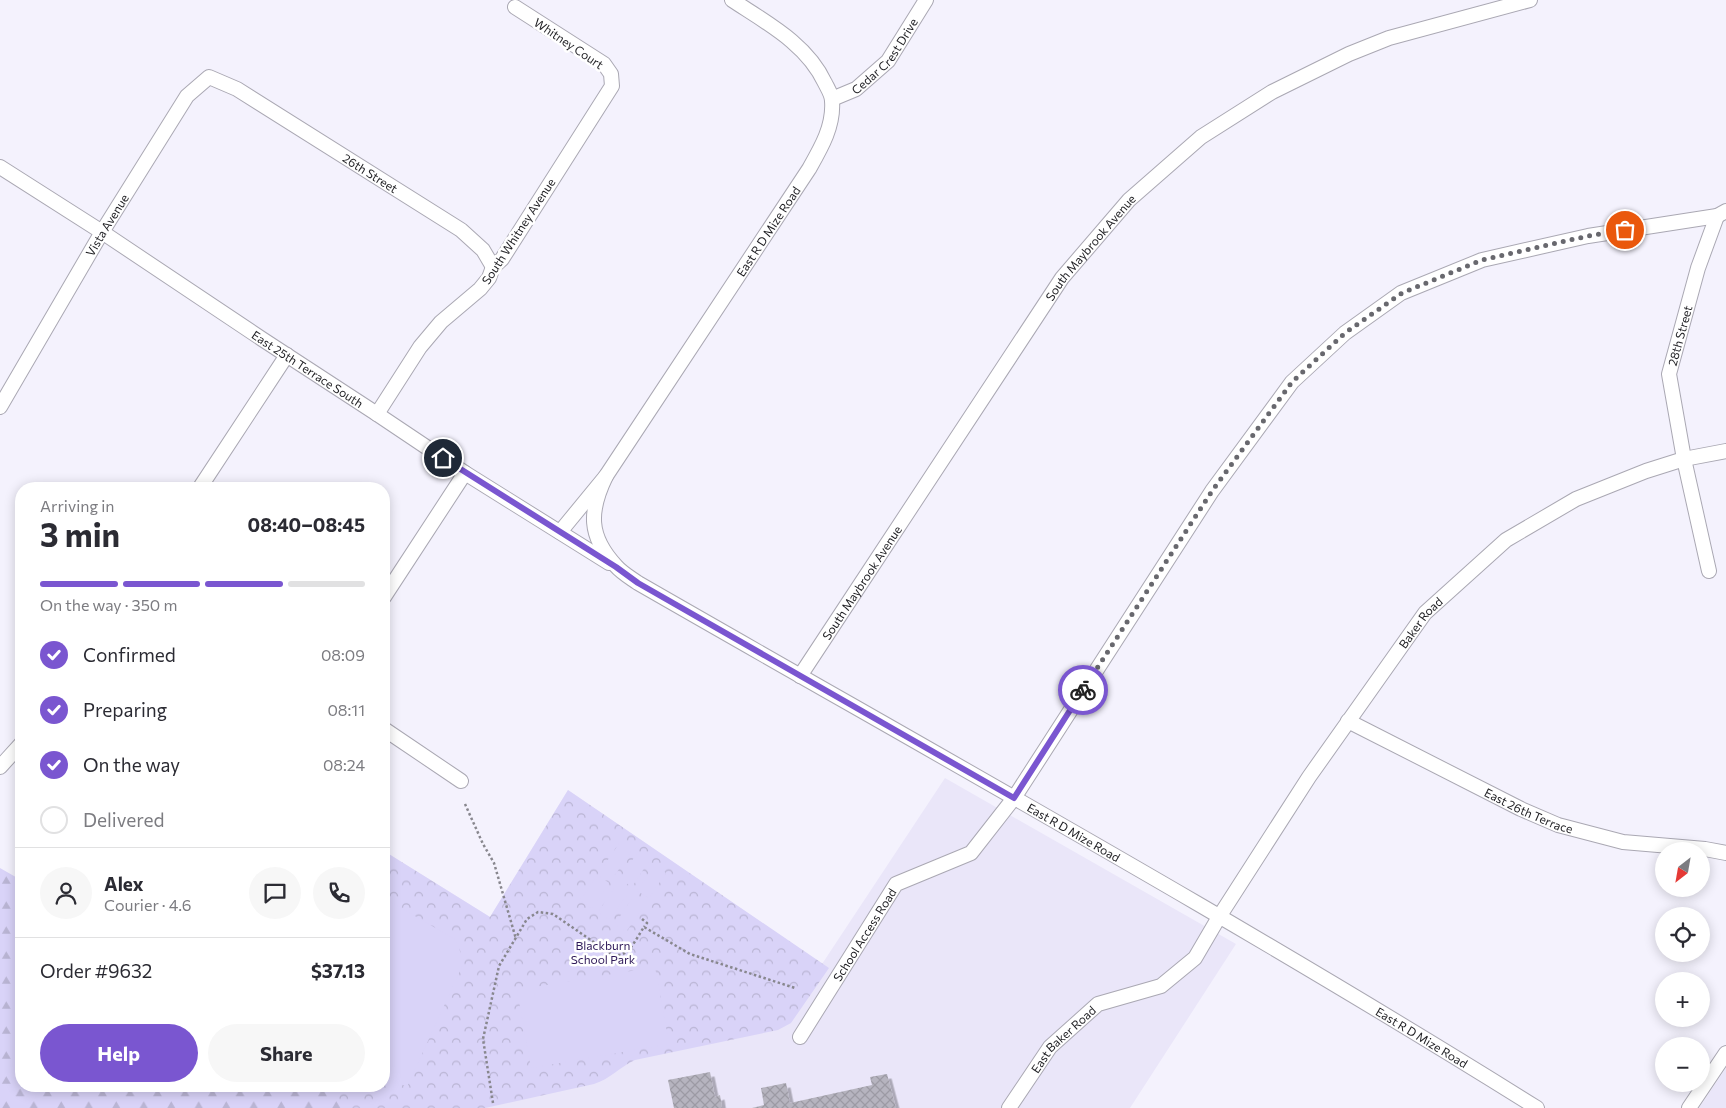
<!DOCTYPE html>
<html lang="en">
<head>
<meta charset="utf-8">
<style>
	:root { --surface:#fff; --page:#f7f7f7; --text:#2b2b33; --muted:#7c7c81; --line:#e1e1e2; --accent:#7a56d0 }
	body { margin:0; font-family:Commissioner,sans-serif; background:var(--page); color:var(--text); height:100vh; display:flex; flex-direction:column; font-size:19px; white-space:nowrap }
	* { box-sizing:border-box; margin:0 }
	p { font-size:16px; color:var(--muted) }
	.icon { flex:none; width:28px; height:28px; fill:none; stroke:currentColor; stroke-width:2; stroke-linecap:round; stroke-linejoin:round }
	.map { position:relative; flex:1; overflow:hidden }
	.panel { position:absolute; left:15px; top:482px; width:375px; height:610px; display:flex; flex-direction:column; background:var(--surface); border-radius:20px; box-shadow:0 2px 12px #0003 }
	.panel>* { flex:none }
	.needle { width:32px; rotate:211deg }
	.buttons { position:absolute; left:1655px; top:842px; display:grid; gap:10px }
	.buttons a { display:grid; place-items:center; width:55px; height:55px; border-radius:50%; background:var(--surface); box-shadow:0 2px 12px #0003; font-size:25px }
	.pin { position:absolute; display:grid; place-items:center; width:42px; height:42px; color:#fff; margin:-21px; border:2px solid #fff; border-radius:50%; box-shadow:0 1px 5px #0007 }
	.courier { position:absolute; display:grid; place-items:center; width:50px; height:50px; margin:-25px; border:4px solid #7a56d0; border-radius:50%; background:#fff; color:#222; box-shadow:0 1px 6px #0007 }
	.head em { font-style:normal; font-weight:700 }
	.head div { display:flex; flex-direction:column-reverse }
	.head { display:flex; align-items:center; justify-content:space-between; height:85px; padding:0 25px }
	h1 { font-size:32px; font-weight:700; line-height:38px }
	.bar { display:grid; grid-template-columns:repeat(4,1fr); gap:8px 5px; align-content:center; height:60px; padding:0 25px }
	.bar i { height:6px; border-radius:4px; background:var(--line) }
	.bar .current { background:var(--accent) }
	.bar p { grid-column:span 4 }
	.line { display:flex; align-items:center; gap:12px; padding:0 25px; border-top:1px solid var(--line) }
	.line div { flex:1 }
	.round { display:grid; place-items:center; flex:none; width:52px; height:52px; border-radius:26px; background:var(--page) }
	ol { padding:0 25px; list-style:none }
	li { display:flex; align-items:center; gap:15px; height:55px }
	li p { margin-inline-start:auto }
	li .icon { padding:5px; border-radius:50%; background:var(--accent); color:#fff; stroke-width:4 }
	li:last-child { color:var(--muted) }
	li i { width:28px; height:28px; border:2px solid var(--line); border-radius:50% }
	.button { display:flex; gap:10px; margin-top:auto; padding:10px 25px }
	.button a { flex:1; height:58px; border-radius:30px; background:var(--accent); color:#fff; font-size:20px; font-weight:700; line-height:58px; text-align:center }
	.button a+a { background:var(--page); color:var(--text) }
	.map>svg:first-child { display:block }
</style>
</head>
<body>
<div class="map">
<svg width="1726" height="1108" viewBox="0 0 1726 1108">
	<defs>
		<pattern id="forest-firs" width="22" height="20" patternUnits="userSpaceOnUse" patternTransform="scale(1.25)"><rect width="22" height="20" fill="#d9d3f8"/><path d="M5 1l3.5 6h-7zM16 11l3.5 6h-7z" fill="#bab5d4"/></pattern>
		<pattern id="park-crowns" width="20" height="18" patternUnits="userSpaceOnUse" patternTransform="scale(1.25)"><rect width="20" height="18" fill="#d9d3f8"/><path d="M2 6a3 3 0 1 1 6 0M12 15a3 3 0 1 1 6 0" fill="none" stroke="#bab5d4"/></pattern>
		<pattern id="building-cross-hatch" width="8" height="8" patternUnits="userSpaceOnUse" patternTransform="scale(1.25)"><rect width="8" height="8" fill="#b6b4bf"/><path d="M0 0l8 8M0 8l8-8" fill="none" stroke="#9c9aa4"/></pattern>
		<filter id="shadow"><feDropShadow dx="4.5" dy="4.5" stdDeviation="0" flood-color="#0004"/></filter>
	</defs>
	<rect width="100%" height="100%" fill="#f4f2fd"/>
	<path fill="#eae6f9" d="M945,778L1236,944L1130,1108H351L384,1086V851L490,917L568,790L822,964Z
		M1726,1068V1108H1699Z"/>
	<path fill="url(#forest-firs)" d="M0,868L21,880V1086H346L400,1108H0Z"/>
	<path fill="url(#park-crowns)" d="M568,790L829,968L791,1023L778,1030L635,1060C620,1067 610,1079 594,1084L485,1108H351L318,1086H384V851L490,917Z"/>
	<path fill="#d9d3f8" d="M620,842L632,850L615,875L603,867Z
		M637,853L649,861L632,887L620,879Z
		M654,865L666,873L649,898L637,891Z
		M598,875L609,883L592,909L580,900Z
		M615,887L627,895L609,920L598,912Z
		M384,898L456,940L464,962L407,1087L384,1075Z
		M632,898L644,906L626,932L615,924Z
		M655,967L669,1044L531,1068L517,990Z"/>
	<path fill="url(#building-cross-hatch)" filter="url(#shadow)" d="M710,1072L715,1097L720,1095L722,1108H674L668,1080Z
		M887,1074L896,1108H752L764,1105L761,1088L786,1083L790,1103L872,1085L870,1077Z"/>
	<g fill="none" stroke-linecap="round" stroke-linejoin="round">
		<defs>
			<g id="street">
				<path id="s1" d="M832,99L856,89L888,61L926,0"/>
				<path id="s2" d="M0,167L102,232L262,339L377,414L465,473L609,563"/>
				<path id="s3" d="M0,407L102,232L187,96L209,77L237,89L461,230L483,250L493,267"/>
				<path d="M377,414L420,347L441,322L480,289L489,278L493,267L502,259L612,86L611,74L604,64L515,7"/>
				<path id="s4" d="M606,476C589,511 588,536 616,566C622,573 631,578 638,583C939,756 1243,924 1537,1108"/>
				<path d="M199,489L287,355"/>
				<path id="s5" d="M560,532L606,476L809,169C821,148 834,126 832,101C832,95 828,89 825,83C807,44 767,23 732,0"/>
				<path id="s6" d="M1709,571L1684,459L1669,374L1698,268L1717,216"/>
				<path d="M384,597L465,473"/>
				<path id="s7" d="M800,676L1062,278L1129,200L1201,137L1272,92L1349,54L1389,38L1530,0"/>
				<path id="s8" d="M1348,721L1521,809L1558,825L1623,842L1705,849L1726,853"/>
				<path d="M384,729L461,781"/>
				<path d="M0,767L21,744"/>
				<path id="s9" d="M800,1037L896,884L971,853L1014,798L1212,491L1292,382L1345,333L1401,293L1482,260L1588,236L1717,216L1726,211"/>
				<path id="s10" d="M1009,1108L1050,1047L1098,1004L1161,986L1195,958L1219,917L1309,777L1425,613L1506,540L1576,499L1646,471L1684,459L1726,451"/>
				<path d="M1689,1108L1726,1053"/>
			</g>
		</defs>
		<use href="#street" stroke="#aaa8b3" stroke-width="16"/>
		<path stroke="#88878e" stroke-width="2.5" stroke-dasharray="2.5 2.5" stroke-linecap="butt" d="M465,804L483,844L494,863L516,939
			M642,919L647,923L644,927
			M493,1103L483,1039L499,966L527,919L538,912L553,914L611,954C628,960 635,940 644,927L690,954L795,988"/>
		<use href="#street" stroke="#fff" stroke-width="14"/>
	</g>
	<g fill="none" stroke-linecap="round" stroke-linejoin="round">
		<path stroke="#68686e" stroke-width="5" stroke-dasharray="0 9" d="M1083,690L1212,491L1292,382L1345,333L1402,293L1482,260L1588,236L1625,230"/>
		<path stroke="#7a56d0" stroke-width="6" d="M443,458L616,567L638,583L1014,798L1083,690"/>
	</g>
	<g text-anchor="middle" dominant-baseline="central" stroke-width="5" stroke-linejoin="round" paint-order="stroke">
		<g font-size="12" fill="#1d1d21" stroke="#fff">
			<text transform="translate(569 43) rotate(34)">Whitney Court</text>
			<text stroke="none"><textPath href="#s1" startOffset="70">Cedar Crest Drive</textPath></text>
			<text stroke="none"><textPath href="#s3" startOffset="580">26th Street</textPath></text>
			<text stroke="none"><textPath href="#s3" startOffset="211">Vista Avenue</textPath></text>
			<text transform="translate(518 231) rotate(-57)">South Whitney Avenue</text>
			<text stroke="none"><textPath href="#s5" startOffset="366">East R D Mize Road</textPath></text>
			<text stroke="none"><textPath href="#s7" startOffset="518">South Maybrook Avenue</textPath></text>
			<text stroke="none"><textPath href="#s6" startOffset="241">28th Street</textPath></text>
			<text stroke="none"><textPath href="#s2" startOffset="368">East 25th Terrace South</textPath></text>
			<text stroke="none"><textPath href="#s7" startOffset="112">South Maybrook Avenue</textPath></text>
			<text stroke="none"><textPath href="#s10" startOffset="652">Baker Road</textPath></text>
			<text stroke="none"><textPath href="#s8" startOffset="202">East 26th Terrace</textPath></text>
			<text stroke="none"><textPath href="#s4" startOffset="628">East R D Mize Road</textPath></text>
			<text stroke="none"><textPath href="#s9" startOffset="121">School Access Road</textPath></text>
			<text stroke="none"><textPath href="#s4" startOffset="1032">East R D Mize Road</textPath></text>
			<text stroke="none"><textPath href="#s10" startOffset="88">East Baker Road</textPath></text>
		</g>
		<g font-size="12" fill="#2e1958" stroke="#fff">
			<text x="603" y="945">Blackburn<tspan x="603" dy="14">School Park</tspan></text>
		</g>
	</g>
</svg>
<div class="buttons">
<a><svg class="needle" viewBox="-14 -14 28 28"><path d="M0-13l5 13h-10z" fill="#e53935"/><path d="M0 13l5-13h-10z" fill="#7c7c81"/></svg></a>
<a><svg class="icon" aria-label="locate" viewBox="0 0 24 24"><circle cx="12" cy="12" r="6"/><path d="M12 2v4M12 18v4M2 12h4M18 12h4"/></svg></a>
<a>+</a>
<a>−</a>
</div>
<div class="pin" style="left:1625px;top:230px;background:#ea580c"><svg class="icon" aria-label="bag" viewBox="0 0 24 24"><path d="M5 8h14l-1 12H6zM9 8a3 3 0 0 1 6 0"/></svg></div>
<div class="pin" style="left:443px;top:458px;background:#1f2937"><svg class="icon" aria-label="home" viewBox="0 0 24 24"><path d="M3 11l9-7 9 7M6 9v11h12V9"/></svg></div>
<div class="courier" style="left:1083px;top:690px"><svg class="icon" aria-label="bike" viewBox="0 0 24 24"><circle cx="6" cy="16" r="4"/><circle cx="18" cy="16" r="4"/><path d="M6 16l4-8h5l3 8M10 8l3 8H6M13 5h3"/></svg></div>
<section class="panel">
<div class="head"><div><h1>3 min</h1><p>Arriving in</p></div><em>08:40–08:45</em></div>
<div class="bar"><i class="current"></i><i class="current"></i><i class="current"></i><i></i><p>On the way · 350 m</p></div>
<ol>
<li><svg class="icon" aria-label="check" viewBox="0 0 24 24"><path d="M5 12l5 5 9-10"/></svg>Confirmed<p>08:09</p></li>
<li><svg class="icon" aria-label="check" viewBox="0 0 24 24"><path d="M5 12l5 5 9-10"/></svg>Preparing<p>08:11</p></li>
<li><svg class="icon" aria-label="check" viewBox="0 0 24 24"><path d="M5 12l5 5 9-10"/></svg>On the way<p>08:24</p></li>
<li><i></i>Delivered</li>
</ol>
<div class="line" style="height:90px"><a class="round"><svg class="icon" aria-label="person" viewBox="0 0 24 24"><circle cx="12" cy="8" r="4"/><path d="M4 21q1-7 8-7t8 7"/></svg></a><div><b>Alex</b><p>Courier · 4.6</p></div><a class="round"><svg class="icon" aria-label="chat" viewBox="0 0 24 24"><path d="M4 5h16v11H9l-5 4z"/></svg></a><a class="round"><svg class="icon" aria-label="phone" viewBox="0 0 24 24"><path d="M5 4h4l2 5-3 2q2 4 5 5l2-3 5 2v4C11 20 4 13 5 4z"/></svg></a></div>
<div class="line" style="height:65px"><div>Order #9632</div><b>$37.13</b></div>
<div class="button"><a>Help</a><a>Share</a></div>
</section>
</div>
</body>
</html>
